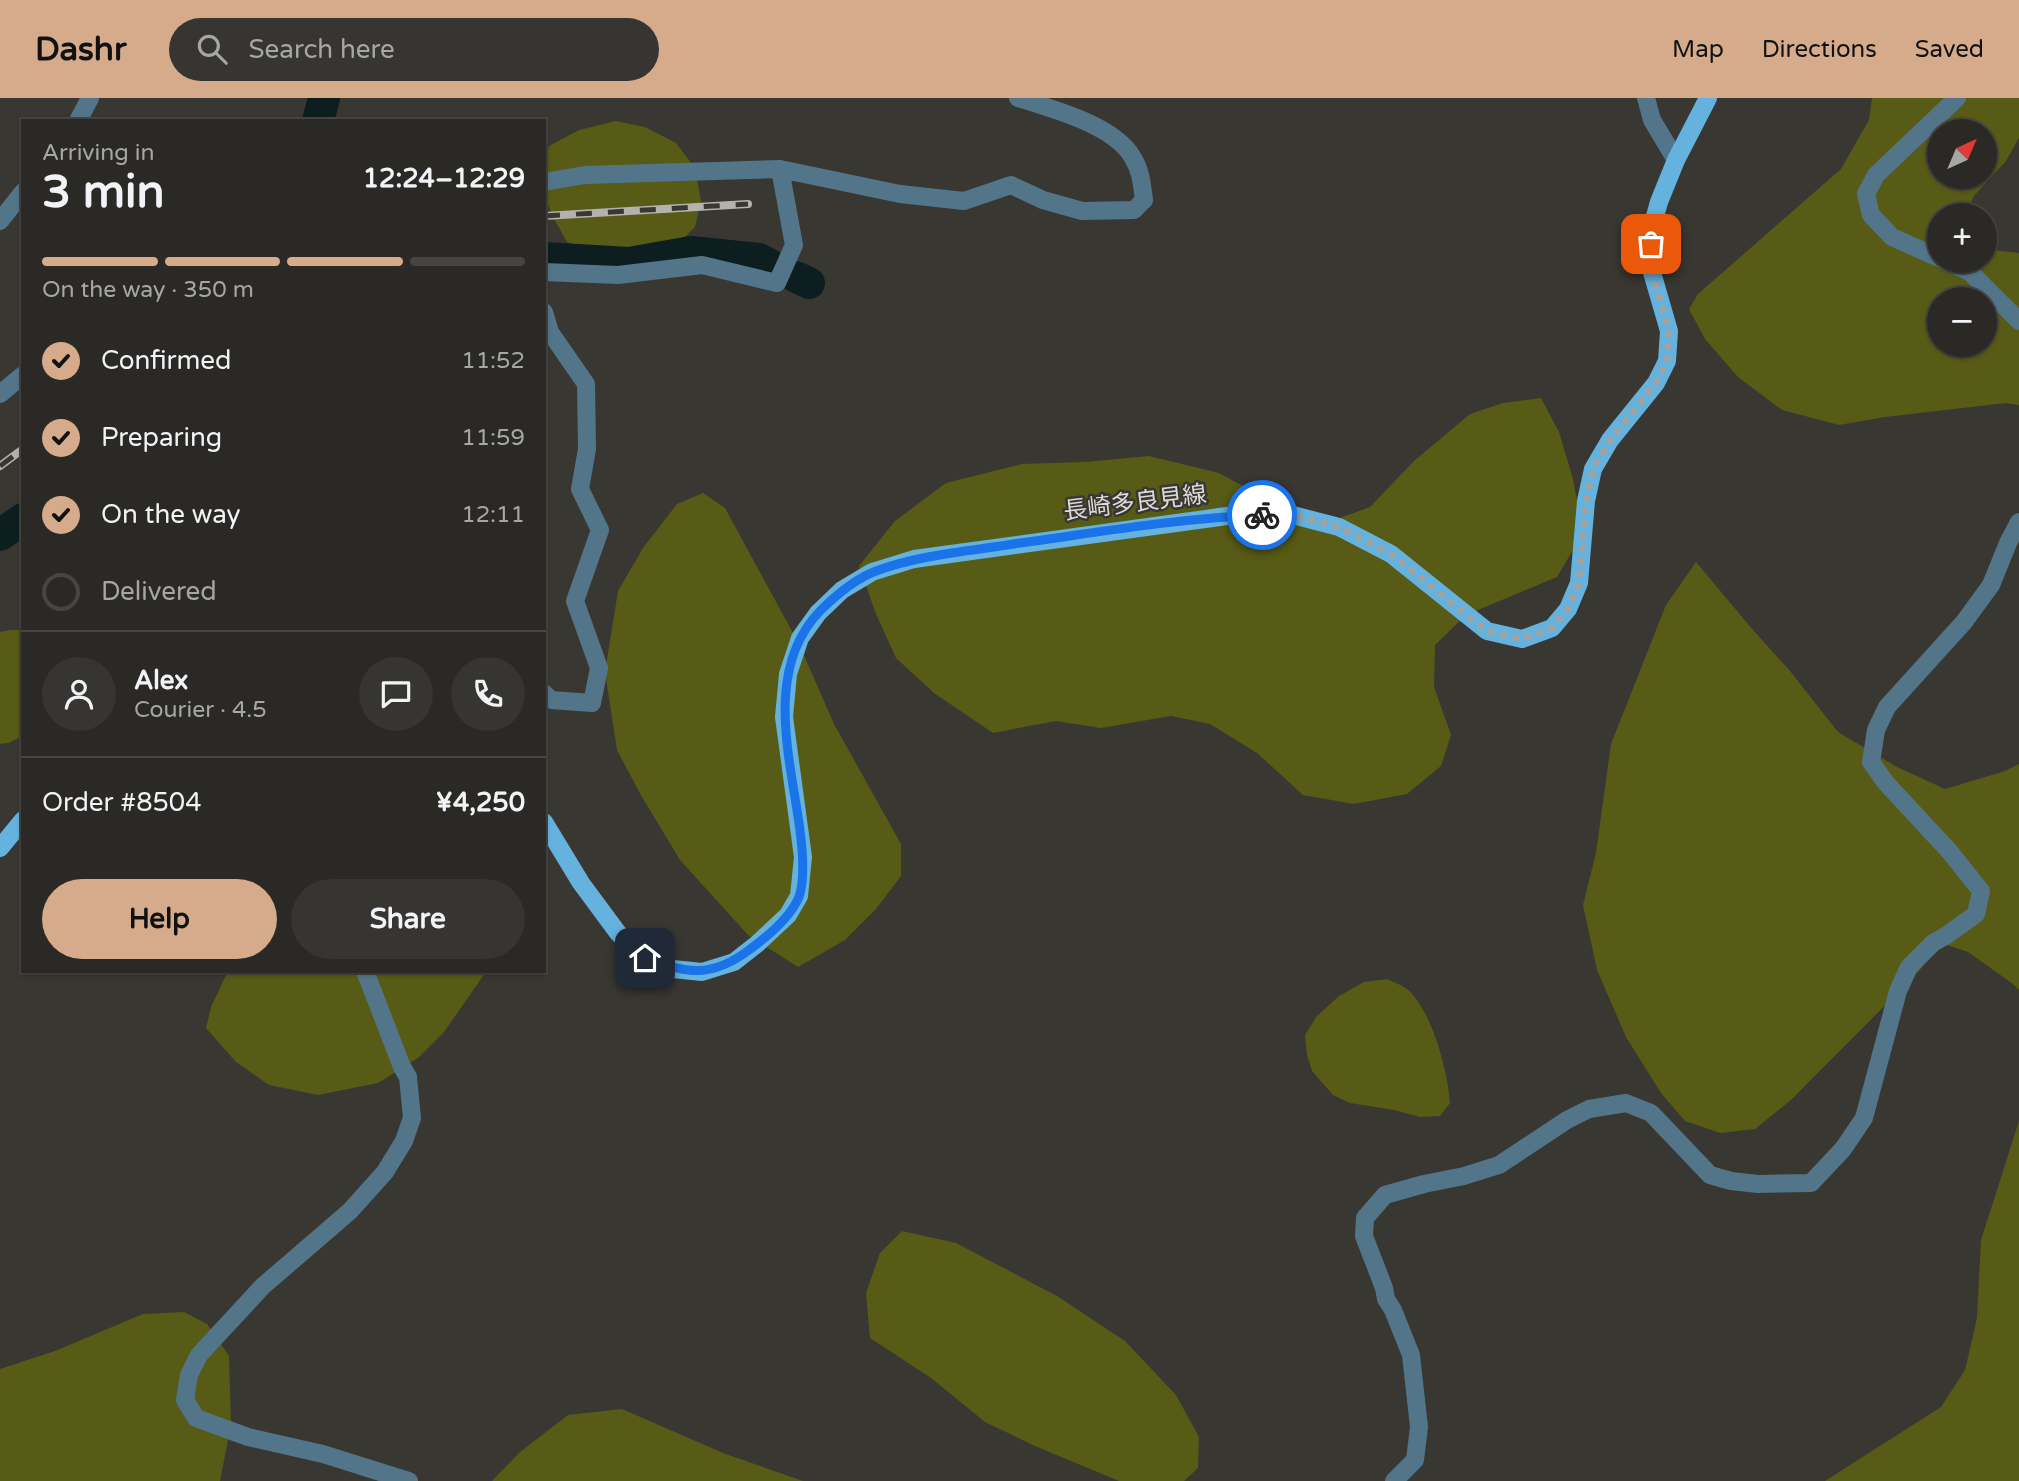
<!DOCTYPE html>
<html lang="en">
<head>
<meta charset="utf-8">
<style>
	:root { --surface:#2b2926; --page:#373532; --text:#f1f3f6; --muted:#a6a6a7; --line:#474543; --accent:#d6ab8b }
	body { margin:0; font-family:"Varela Round","Noto Sans JP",sans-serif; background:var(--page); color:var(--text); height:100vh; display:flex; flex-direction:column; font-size:26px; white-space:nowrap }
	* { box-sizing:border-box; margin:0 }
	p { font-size:23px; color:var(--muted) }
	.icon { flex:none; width:38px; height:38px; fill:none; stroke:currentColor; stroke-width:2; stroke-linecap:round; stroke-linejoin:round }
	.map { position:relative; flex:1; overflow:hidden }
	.sheet { position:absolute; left:21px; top:21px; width:525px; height:854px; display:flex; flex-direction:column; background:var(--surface); border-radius:0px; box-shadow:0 2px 5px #0004,0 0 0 2px var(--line) }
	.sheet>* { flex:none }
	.needle { width:46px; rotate:44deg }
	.fabs { position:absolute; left:1927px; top:21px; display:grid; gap:14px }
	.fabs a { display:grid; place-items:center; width:70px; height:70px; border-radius:50%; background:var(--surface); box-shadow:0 2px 5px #0004,0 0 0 2px var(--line); font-size:35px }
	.pin { position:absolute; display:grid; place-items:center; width:60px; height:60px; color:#fff; margin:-30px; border-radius:14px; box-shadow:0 4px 10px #0006 }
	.courier { position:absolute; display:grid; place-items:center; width:70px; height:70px; margin:-35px; border:5px solid #1a73e8; border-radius:50%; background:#fff; color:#222; box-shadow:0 2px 9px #0007 }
	.overview em { font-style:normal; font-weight:700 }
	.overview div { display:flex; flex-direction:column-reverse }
	.overview { display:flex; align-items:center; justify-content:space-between; height:119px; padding:0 21px }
	h1 { font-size:46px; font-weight:700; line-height:52px }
	.bar { display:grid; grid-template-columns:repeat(4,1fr); gap:10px 7px; align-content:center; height:84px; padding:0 21px }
	.bar i { height:9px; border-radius:5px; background:var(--line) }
	.bar .on { background:var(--accent) }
	.bar p { grid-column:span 4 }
	.line { display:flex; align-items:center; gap:18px; padding:0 21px; border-top:2px solid var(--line) }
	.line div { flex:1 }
	.round { display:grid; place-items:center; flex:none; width:74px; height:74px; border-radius:37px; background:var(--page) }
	ol { padding:0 21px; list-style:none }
	li { display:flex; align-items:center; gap:21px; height:77px }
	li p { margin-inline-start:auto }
	li .icon { padding:7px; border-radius:50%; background:var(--accent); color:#111; stroke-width:4 }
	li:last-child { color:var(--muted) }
	li i { width:38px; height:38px; border:4px solid var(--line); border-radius:50% }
	.button { display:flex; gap:14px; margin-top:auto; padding:14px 21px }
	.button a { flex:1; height:80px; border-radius:42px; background:var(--accent); color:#111; font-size:28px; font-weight:700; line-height:80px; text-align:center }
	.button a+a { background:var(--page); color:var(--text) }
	header { display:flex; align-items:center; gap:42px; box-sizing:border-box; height:98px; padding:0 35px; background:var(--accent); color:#111 }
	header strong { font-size:33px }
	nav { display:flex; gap:38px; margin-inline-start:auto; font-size:24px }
	.search { width:490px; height:63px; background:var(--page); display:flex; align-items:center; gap:18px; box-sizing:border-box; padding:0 24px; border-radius:38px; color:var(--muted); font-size:26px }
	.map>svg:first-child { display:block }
</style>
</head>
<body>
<header>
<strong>Dashr</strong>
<div class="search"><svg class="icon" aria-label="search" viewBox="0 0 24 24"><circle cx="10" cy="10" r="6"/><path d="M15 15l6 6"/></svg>Search here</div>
<nav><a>Map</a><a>Directions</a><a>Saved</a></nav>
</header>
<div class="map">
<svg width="2019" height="1383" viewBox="0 0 2019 1383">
	<rect width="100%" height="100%" fill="#393732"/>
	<path fill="#585b15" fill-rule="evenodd" d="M1872,0H2019V40L2006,63L1974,98L1964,117H1939V163H1984L1985,151L2019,155V307L2006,305L1885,319L1839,327L1782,312L1738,279L1705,241L1689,211L1698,196L1841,71L1869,22ZM1939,33H1984V79H1939ZM1939,201H1984V247H1939Z
		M616,23L645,29L676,45L695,70L701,103L695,129L678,146L636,157H600L567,144C560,131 551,117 547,103C541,86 545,65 549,48L579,32Z
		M1541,300L1559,334L1573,381L1583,435L1557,479L1466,517L1435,547L1434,589L1451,637L1441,668L1407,696L1354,706L1303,697L1257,655L1210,626L1171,618L1101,630L1056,623L993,635L934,595L896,560L876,516L859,468L895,423L946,385L1022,366L1085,364L1149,358L1219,375L1276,406L1337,421L1370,409L1414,363L1470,316L1503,305Z
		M703,395L725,410L799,546L834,626L901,746V778L876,811L845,842L798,869L748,837L680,762L642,699L617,652L605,574L618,493L643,450L677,406Z
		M1696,464L1753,532L1790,573L1838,634L1895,668L1945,691L2005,673L2019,666V892L2013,886L1968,854L1941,845L1918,874L1791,1002L1755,1031L1720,1035L1685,1023L1661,995L1626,939L1597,872L1583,807L1596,755L1611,646L1666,507Z
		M11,532H23V638L8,645L0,646V534Z
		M228,873H483V878L444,934L418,960L378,985L318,997L269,987L236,964L206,930L211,909Z
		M1387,881C1393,884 1402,887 1407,891C1432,912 1448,974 1450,1005L1440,1018L1420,1019L1394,1012L1350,1005L1333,997L1312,973L1307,957L1305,937L1317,918L1339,898L1364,884Z
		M2019,1023V1383H1825L1941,1309L1965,1272L1977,1220L1981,1142Z
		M902,1133L956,1145L1057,1198L1125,1243L1176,1297L1199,1339L1198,1370L1184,1383H1119L1035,1348L985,1324L931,1280L870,1240L866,1195L880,1155Z
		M184,1214L207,1226L229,1258L231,1327L220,1383H0V1271L55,1253L143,1216Z
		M622,1311L723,1355L803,1383H492L520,1354L568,1317Z"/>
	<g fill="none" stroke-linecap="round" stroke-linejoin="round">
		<path stroke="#0d1e20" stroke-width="32" d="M318,23L324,0
			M544,160L629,165L691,154L759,161L769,166
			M796,179L809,185
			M0,437L23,421"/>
		<path stroke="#52758a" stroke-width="18" d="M1646,0L1652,22L1676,62
			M78,23L90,0
			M544,84L585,77L780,71L900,96L964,103L1011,87L1043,102L1082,113L1134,112L1144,102C1142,87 1141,73 1133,60C1115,27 1052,11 1018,0
			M0,123L23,94
			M1939,160L1892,139L1871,117L1866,96L1876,77L1957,0
			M1945,163L1970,174L2019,223
			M544,174L618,177L702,167L777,185L794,147L780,71
			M544,214L550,234L586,286L587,351L580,391L600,432L575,503L599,570L592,605L551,602L544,595
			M0,296L23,277
			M365,873L402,969L408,979L412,1020L404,1043L385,1074L350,1113L263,1188L199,1257L189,1277L185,1302L196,1320L248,1339L323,1356L409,1383
			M1394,1383L1415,1362L1419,1329L1411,1257L1393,1212L1386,1201L1384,1190L1364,1138L1365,1120L1385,1097L1424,1086L1464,1078L1499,1067L1567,1022L1589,1011L1626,1005L1651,1015L1710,1077L1731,1083L1758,1086L1811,1085L1843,1051L1864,1020L1898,893L1909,869L1933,845L1947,837L1976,816L1981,793L1950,754L1886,685L1871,664L1876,632L1887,609L1964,524L1991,487L2008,445L2019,424"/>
		<path stroke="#64b2dd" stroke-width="18" d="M544,724L581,785L618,835L645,860L673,871L702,874L734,864L757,846L788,817L799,798L803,759L784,619L788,576L800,540L818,515L842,492L872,474L914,461L1227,418L1289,416L1339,429L1391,456L1487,533L1522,541L1552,530L1568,511L1579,485L1586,403L1593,371L1610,342L1656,285L1667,263L1669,233L1649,164L1652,129L1659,104L1676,62L1708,0
			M0,750L23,722"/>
		<defs>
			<path id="rail" d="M544,118L748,106
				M0,368L23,351"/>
		</defs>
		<use href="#rail" stroke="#b4b2af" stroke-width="8"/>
		<use href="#rail" stroke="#393732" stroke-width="5" stroke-dasharray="16" stroke-linecap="butt"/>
	</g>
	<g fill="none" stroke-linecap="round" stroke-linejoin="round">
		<path stroke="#a4a29e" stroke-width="7" stroke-dasharray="0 12.6" d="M1262,417L1289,416L1339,429L1356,438L1391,456L1487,533L1522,541L1552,530L1568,511L1579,485L1586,403L1593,371L1610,342L1656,285L1667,263L1669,233L1649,164L1651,146"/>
		<path stroke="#1a73e8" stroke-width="9" d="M645,860C686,876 712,880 749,852C767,839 790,820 799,799C806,779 802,746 799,725C789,656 765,570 820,513C836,497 855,481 876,473C922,456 972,453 1020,445C1100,434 1181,420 1262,417"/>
	</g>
	<g text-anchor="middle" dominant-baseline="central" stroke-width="5" stroke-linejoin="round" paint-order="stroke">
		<g font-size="24" fill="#dddbd8" stroke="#393732">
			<text transform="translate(1135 405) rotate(-7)">長崎多良見線</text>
		</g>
	</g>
</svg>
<div class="fabs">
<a><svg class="needle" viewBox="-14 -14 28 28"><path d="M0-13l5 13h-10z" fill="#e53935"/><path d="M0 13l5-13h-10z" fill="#a6a6a7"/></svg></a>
<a>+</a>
<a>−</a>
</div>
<div class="pin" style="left:1651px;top:146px;background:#ea580c"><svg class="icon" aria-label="bag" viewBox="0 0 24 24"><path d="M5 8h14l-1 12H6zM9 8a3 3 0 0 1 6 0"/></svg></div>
<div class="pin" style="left:645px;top:860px;background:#1f2937"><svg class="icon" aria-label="home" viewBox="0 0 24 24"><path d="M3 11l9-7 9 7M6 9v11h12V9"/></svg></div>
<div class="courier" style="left:1262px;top:417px"><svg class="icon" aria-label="bike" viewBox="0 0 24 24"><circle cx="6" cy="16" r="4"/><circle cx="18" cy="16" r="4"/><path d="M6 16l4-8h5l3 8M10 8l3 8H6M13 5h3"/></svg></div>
<section class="sheet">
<div class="overview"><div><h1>3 min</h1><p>Arriving in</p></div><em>12:24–12:29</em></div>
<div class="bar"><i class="on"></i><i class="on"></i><i class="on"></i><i></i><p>On the way · 350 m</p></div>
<ol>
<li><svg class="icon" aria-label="check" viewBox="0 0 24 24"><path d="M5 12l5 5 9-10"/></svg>Confirmed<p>11:52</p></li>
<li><svg class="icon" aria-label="check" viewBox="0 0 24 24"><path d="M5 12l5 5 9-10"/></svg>Preparing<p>11:59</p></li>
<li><svg class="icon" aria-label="check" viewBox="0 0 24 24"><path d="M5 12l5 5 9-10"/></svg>On the way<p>12:11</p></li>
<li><i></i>Delivered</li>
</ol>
<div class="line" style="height:126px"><a class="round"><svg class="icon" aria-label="person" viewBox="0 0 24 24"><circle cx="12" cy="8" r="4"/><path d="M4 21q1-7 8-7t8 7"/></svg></a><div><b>Alex</b><p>Courier · 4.5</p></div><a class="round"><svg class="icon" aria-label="chat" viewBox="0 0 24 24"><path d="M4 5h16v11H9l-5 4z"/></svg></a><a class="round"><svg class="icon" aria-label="phone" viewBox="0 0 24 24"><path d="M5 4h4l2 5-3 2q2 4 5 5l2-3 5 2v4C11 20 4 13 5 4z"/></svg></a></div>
<div class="line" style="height:91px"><div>Order #8504</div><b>¥4,250</b></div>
<div class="button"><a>Help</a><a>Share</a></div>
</section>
</div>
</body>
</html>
